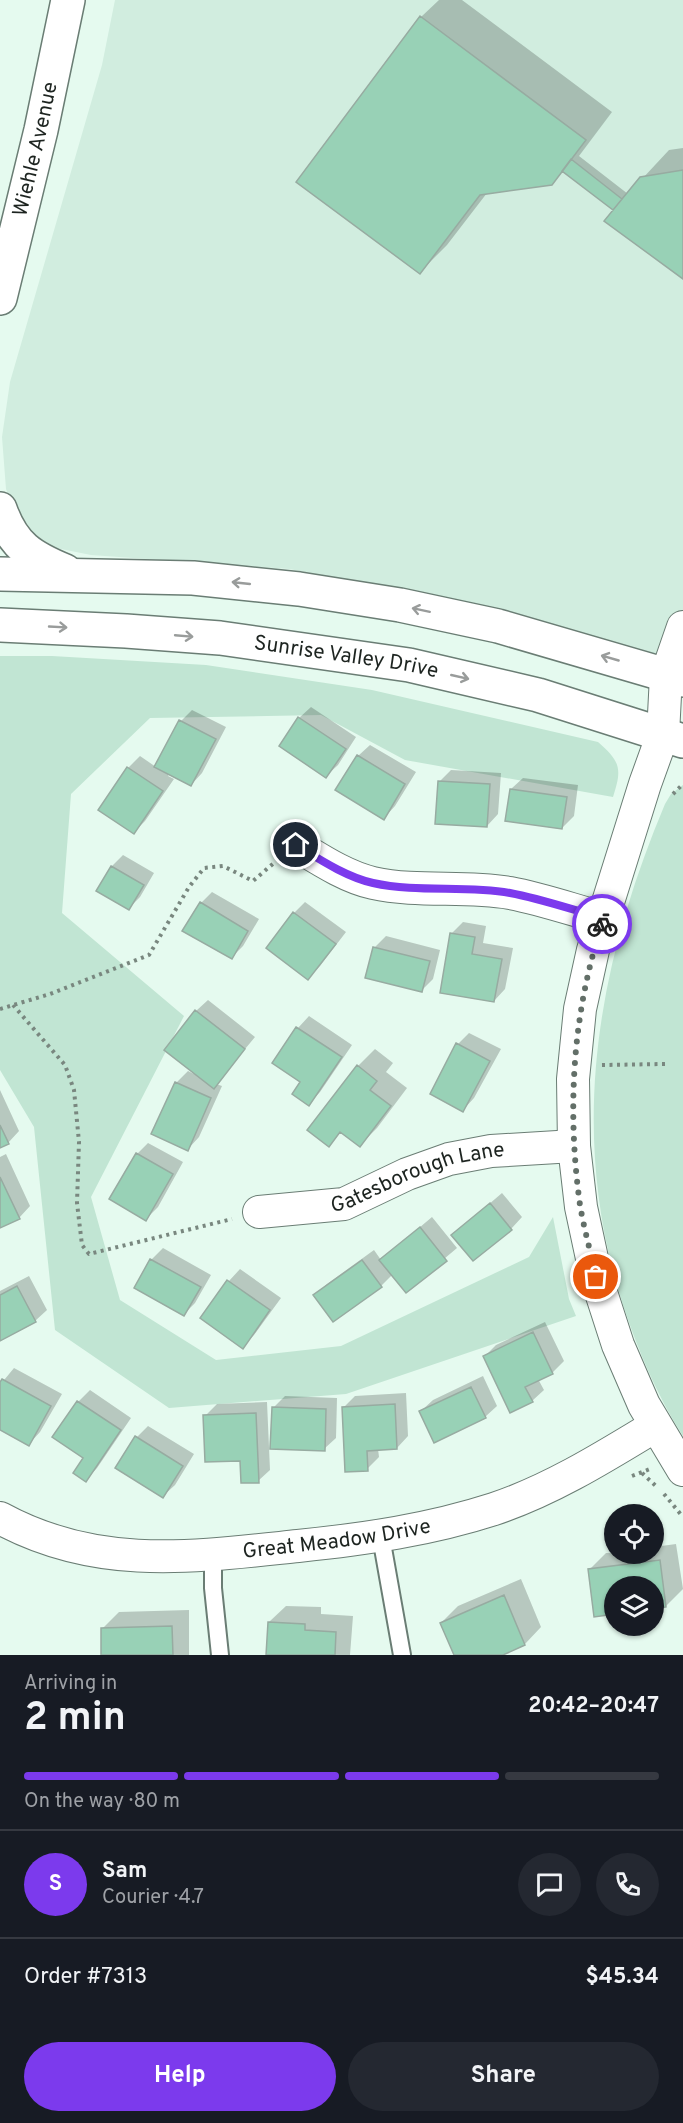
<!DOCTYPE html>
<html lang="en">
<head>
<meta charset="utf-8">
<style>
	:root { --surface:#171b24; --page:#242831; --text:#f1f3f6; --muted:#9ea1a6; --line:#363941; --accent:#7c3aed }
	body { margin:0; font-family:Overpass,sans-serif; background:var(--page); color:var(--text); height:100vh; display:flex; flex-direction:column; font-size:22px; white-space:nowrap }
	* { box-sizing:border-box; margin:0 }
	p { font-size:20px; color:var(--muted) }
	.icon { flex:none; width:33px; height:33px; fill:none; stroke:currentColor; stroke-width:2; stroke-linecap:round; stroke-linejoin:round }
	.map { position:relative; height:1655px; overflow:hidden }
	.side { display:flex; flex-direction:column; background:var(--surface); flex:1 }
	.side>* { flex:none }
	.buttons { position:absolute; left:604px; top:1504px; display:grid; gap:12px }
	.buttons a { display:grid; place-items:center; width:60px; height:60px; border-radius:50%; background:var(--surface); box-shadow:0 2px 4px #0004; font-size:30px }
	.pin { position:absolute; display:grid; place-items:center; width:51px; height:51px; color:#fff; margin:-26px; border:3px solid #fff; border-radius:50%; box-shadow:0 2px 6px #0007 }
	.courier { position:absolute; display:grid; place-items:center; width:60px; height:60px; margin:-30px; border:4px solid #7c3aed; border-radius:50%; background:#fff; color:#222; box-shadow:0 2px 8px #0007 }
	.summary em { font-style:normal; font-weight:700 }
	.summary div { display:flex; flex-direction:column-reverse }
	.summary { display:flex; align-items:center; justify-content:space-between; height:102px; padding:0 24px }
	h1 { font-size:39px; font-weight:700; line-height:45px }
	.bar { display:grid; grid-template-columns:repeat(4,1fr); gap:9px 6px; align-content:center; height:72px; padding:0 24px }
	.bar i { height:8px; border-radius:4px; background:var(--line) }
	.bar .active { background:var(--accent) }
	.bar p { grid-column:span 4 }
	.line { display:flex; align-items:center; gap:15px; padding:0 24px; border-top:2px solid var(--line) }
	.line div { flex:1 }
	.round { display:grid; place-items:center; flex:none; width:63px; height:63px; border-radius:32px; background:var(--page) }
	.primary-button { display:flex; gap:12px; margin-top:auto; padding:12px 24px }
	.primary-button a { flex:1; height:69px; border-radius:36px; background:var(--accent); color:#fff; font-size:24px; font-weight:700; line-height:69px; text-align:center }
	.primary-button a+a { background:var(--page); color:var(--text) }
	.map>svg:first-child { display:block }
</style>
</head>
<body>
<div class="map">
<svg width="683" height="1655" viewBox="0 0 683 1655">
	<rect width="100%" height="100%" fill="#e5faef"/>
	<path fill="#d1eddf" d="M115,0H683V666L432,595L289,569L91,555L56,548L22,527L6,489L2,437L10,382L102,65Z"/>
	<path fill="#c1e5d3" d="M0,656H52L206,665L372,690L598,742C621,762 622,769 613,797L405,760L321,715L150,718L71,794L62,913L184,1016L91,1197L120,1300L216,1360L341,1346L529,1257L553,1217L569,1299L576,1316L346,1394L169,1408L55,1330L34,1127L0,1070Z
		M683,785V1436C658,1397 639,1353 624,1308C567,1135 596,968 665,804L671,794Z"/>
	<path fill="#0003" d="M439,0H462L612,112L579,156L628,194L669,150L683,148V277L619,205L564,170L551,183L487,193L447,245L420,272L421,17Z
		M311,707L356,737L338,765L326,776L299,718Z
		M192,710L226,727L202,773L191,785L170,773L168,776L174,779L145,821L134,832L128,768L140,756L156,767L181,721Z
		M370,745L416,772L395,806L384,818L358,756Z
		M451,770L501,773L498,814L487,826L439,782Z
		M523,778L578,785L574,816L562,828L511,789Z
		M123,855L154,873L140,897L129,908L98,890L112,866Z
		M212,892L259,919L243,946L232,957L201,903Z
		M305,902L346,932L320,966L308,978L294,913Z
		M463,922L486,926L483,943L513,948L505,989L494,1001L452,933Z
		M386,936L440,950L433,979L421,991L374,948Z
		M208,1000L255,1037L216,1084L222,1086L199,1137L188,1149L176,1083L188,1071L198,1076L196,1011Z
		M309,1016L352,1045L320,1092L309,1104L302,1082L274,1063L298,1028Z
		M469,1033L501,1049L474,1098L463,1110L458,1044Z
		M375,1049L393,1063L386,1072L407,1088L377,1128L360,1145L342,1131L329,1145L358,1066Z
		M0,1090L19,1131L8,1143L0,1146Z
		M148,1143L183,1162L158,1207L146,1219L137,1154Z
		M6,1154L30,1206L19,1218L0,1227V1157Z
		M502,1193L522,1217L511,1229L453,1235Z
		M432,1217L457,1248L406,1291L393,1274L381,1286L315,1295L327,1284L374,1250L381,1260Z
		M163,1248L211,1275L195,1303L184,1314L136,1288L151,1260Z
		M240,1269L281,1298L254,1335L242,1347L202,1318L229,1281Z
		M29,1276L47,1310L35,1321L0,1340V1291Z
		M545,1322L564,1361L552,1373L538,1379L544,1390L532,1401L485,1356L496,1345Z
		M14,1368L62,1394L40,1432L29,1444L0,1428V1385Z
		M483,1376L497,1406L485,1417L421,1411L433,1400Z
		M90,1390L131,1418L97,1468L86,1480L85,1458L54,1437L78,1402Z
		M406,1393L408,1436L397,1448L378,1449L379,1457L367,1469L344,1407L355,1396Z
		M285,1396L337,1398L336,1438L324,1449L273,1408Z
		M267,1402L270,1470L258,1481L205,1416L217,1404Z
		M148,1426L194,1454L175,1485L163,1496L137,1437Z
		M676,1544L683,1589L666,1606L654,1607V1587H615V1613L589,1570L606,1553L654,1554V1547Z
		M521,1579L541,1627L525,1644L499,1655H455L441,1623L458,1606Z
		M286,1606L321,1607V1614L353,1616L350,1655H268L269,1622Z
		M189,1610V1655H103L102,1629L119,1612Z"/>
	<path fill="#98d1b6" stroke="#97aba1" stroke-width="1.5" d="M420,16L586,140L552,185L480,195L420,274L296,182Z
		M571,159L622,199L613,210L562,171Z
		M683,170V279L604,221L640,177Z
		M298,717L346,749L326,778L279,746Z
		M179,720L216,739L191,786L154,767Z
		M357,755L405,784L384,820L335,790Z
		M127,767L163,791L134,834L98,810Z
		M438,781L490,784L487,827L435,824Z
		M510,789L567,797L562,829L505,821Z
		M111,866L144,885L129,910L96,891Z
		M200,902L248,931L232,959L182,931Z
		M293,912L336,944L308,980L266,948Z
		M450,933L475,937L472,954L502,959L494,1002L440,993Z
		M373,947L430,961L422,992L365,978Z
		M195,1010L245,1049L214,1089L164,1050Z
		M296,1027L342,1057L309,1106L292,1094L300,1082L272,1063Z
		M456,1043L490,1061L463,1112L430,1094Z
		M357,1065L377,1081L370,1090L391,1106L360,1147L340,1132L329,1147L307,1130Z
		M175,1082L211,1098L188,1151L151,1134Z
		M0,1125L9,1144L0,1148Z
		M136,1153L173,1174L146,1221L109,1199Z
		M0,1177L20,1219L0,1228Z
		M490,1203L512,1230L473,1261L451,1235Z
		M420,1227L447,1261L406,1293L379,1260Z
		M150,1259L201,1287L184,1316L134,1288Z
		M362,1260L382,1287L333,1322L313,1295Z
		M227,1280L270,1310L243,1349L200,1318Z
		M17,1286L36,1322L0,1341V1295Z
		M533,1332L553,1374L525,1387L533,1402L510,1413L483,1356Z
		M2,1379L51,1406L29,1446L0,1430V1382Z
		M471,1387L486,1418L434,1443L419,1411Z
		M77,1401L121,1430L86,1482L73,1473L83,1458L52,1437Z
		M395,1404L397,1449L367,1451L368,1471L345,1472L342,1407Z
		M272,1407L326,1409L325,1451L270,1449Z
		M256,1413L259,1483H241L240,1461L205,1462L203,1415Z
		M135,1436L183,1466L163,1498L115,1468Z
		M660,1560L666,1607L654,1609V1587H615V1614L594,1617L588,1569Z
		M504,1595L525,1645L503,1655H454L440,1623Z
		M268,1622L305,1624V1630L336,1632L335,1655H266Z
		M172,1626L173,1655H101V1628Z"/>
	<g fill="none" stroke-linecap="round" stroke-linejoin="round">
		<defs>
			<path id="lane" d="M381,1537L402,1655
				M213,1555V1588L220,1655"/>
			<g id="street">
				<path d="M683,627L666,676L663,734L645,784L593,950L580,1009L573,1079L574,1146L581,1207L596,1277L618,1345L644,1405L683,1470"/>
				<path d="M296,845C319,859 346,877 373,883C418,893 465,885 510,893C542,899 573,910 603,918"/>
				<path id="s1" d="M259,1212L344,1204L407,1174L449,1159L491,1151L574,1146"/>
				<path id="s2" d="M0,1518C97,1571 193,1557 298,1546C365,1539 429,1530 494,1509C551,1490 604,1457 655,1426"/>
			</g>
			<g id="secondary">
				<path id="s3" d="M0,298L41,130L68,0"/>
				<path d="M0,509C13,546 31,557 65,571"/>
				<path d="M0,574L193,578L299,589L400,605L498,626L683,680"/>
				<path id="s4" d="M0,625L126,631L220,638L409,665L538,695L683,741"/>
			</g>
		</defs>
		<use href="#lane" stroke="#6a7d74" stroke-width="20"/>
		<use href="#street" stroke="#6a7d74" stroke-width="34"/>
		<use href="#secondary" stroke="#6a7d74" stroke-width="36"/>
		<path stroke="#79877f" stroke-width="4" stroke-dasharray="3 4.5" stroke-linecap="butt" d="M673,794L683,784
			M13,1005L65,1065L74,1090L79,1142L77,1203L82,1245L89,1254L232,1219
			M0,1009L50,994L149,955L189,887L204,868L223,866L253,881L275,862
			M602,1065L665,1064
			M642,1473L657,1487
			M632,1476L650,1469
			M664,1494L683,1517"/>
		<use href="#lane" stroke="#fff" stroke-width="16"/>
		<use href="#street" stroke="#fff" stroke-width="32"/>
		<use href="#secondary" stroke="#fff" stroke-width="33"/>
	</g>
	<defs><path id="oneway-shaft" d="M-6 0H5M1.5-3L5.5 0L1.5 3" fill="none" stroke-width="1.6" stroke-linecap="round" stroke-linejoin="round" transform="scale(1.5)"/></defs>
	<g stroke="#999c9b">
		<use href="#oneway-shaft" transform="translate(241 583) rotate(-174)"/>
		<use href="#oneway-shaft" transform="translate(421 610) rotate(-168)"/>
		<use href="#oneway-shaft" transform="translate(58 627) rotate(3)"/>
		<use href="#oneway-shaft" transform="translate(184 636) rotate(5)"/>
		<use href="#oneway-shaft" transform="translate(610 658) rotate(-164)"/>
		<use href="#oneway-shaft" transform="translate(460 677) rotate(13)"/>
	</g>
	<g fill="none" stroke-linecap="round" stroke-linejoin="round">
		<path stroke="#636f68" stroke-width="6" stroke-dasharray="0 10.8" d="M596,1277C591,1253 584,1229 580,1205C567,1111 572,1015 602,924"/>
		<path stroke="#7c3aed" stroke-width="8" d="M296,845C319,859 346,877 373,883C418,893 465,885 510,893C542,899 573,910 603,918L602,924"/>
	</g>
	<g text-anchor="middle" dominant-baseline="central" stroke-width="4.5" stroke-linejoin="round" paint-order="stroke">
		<g font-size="21" fill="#1d2420" stroke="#fff">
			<text stroke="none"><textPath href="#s3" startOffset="153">Wiehle Avenue</textPath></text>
			<text stroke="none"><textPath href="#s4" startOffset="348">Sunrise Valley Drive</textPath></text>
			<text stroke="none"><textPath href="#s1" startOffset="164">Gatesborough Lane</textPath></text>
			<text stroke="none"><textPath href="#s2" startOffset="344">Great Meadow Drive</textPath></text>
		</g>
	</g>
</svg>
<div class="buttons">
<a><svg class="icon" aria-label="locate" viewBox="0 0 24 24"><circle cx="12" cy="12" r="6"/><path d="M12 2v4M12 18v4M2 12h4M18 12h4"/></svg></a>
<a><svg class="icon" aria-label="layers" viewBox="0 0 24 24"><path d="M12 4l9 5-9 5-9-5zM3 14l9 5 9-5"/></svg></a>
</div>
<div class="pin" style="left:596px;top:1277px;background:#ea580c"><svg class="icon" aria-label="bag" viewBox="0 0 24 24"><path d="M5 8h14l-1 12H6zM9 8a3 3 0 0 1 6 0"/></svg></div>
<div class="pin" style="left:296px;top:845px;background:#1f2937"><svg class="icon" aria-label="home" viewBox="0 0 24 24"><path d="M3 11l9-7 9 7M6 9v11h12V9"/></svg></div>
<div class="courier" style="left:602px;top:924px"><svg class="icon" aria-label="bike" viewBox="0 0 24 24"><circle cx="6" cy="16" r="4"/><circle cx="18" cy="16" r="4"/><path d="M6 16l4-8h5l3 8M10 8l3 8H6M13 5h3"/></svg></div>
</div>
<section class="side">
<div class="summary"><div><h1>2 min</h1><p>Arriving in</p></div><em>20:42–20:47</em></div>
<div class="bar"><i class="active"></i><i class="active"></i><i class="active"></i><i></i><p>On the way · 80 m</p></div>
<div class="line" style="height:108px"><b class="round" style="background:var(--accent);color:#fff">S</b><div><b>Sam</b><p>Courier · 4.7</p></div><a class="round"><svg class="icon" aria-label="chat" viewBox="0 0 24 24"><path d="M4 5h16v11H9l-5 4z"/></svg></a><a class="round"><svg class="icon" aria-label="phone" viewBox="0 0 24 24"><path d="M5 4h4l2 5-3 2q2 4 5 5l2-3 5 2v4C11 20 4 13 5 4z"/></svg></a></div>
<div class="line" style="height:78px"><div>Order #7313</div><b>$45.34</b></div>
<div class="primary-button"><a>Help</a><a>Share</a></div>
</section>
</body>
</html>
